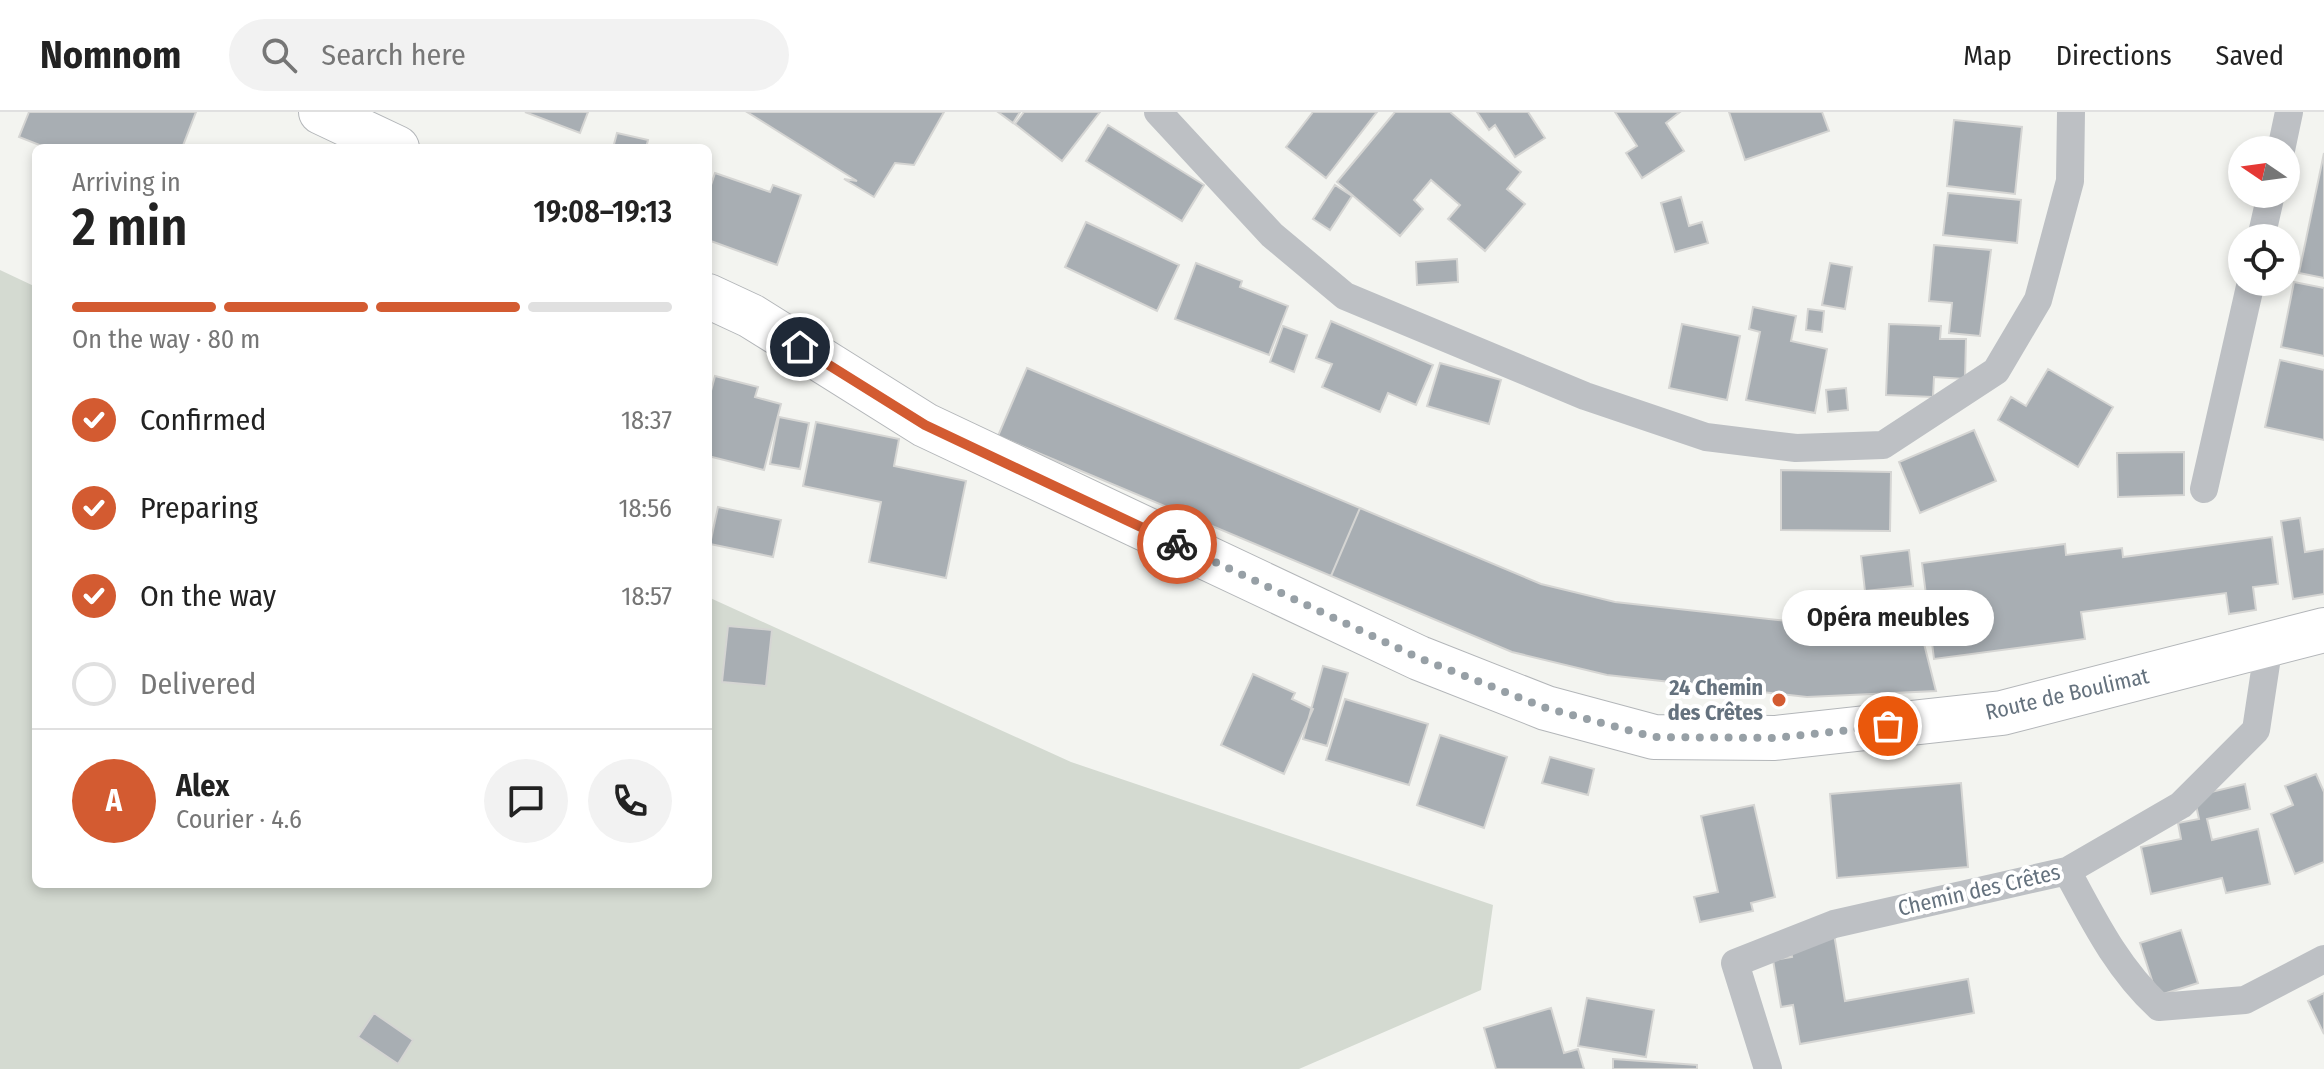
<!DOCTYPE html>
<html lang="en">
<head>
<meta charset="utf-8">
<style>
	:root { --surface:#fff; --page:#f2f2f2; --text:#222; --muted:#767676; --line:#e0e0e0; --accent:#d35b31 }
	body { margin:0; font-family:"Fira Sans Condensed",sans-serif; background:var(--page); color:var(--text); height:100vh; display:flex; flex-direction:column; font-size:30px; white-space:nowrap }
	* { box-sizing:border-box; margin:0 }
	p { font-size:26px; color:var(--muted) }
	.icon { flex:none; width:44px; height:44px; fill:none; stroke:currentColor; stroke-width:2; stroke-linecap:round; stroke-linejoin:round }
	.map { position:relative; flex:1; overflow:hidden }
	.panel { position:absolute; left:32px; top:32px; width:680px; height:744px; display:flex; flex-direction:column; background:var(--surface); border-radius:12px; box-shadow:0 4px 12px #0003 }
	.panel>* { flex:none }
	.needle { width:52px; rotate:283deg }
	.controls { position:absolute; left:2228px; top:24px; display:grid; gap:16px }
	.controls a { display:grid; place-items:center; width:72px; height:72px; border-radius:50%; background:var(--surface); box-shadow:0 4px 12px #0003; font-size:40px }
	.pin { position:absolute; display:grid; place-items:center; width:68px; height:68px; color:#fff; margin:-34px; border:4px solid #fff; border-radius:50%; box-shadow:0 2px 8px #0007 }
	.courier { position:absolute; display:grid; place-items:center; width:80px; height:80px; margin:-40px; border:6px solid #d35b31; border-radius:50%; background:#fff; color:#222; box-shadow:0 2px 10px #0007 }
	.bubble { position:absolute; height:56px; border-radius:28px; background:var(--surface); box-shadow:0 4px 12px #0003; font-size:26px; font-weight:600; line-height:56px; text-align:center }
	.headline em { font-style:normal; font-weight:600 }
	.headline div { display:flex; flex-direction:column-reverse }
	.headline { display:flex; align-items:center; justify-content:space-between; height:136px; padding:0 40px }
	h1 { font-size:52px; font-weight:600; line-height:60px }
	.bar { display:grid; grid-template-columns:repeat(4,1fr); gap:12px 8px; align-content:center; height:96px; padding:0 40px }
	.bar i { height:10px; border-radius:6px; background:var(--line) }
	.bar .current { background:var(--accent) }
	.bar p { grid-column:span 4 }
	.line { display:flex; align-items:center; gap:20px; padding:0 40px; border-top:2px solid var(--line) }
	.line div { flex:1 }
	.round { display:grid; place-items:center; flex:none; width:84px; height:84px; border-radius:42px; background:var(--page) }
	ol { padding:0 40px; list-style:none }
	li { display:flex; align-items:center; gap:24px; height:88px }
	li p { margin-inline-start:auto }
	li .icon { padding:8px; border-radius:50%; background:var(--accent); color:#fff; stroke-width:4 }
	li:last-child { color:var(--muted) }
	li i { width:44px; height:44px; border:4px solid var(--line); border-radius:50% }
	header { display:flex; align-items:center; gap:48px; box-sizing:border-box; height:112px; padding:0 40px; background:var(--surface); border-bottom:2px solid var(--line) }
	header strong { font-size:38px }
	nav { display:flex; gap:44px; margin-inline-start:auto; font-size:28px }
	.search { width:560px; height:72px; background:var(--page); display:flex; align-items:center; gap:20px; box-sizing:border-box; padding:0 28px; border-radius:44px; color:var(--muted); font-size:30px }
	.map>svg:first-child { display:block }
</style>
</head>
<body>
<header>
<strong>Nomnom</strong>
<div class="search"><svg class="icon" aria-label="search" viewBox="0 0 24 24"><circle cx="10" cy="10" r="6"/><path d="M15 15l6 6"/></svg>Search here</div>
<nav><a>Map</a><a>Directions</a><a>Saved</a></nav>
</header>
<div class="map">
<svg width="2324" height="957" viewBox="0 0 2324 957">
	<rect width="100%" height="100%" fill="#f3f4f0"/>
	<path fill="#d4dad1" d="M0,158L36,175V772H708V485L1071,650L1493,793L1481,878L1299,957H0Z"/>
	<path fill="#a8aeb3" stroke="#d5d5d3" stroke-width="2" d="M29,0H196L182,36H47L19,25Z
		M525,0H588L580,21Z
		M747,0H944L914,53L895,51L874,85L844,67L857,69Z
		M998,0H1020L1013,11Z
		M1024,0H1100L1062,49L1015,12Z
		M1313,0H1377L1326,66L1286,35Z
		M1395,0H1450L1521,60L1507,77L1525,92L1485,139L1448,107L1460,93L1431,68L1414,88L1423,97L1400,124L1337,70Z
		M1477,0H1528L1545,26L1515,45L1495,13L1489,18Z
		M1615,0H1680L1666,11L1684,39L1642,66L1626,41L1637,34Z
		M1729,0H1822L1829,19L1745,48Z
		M1954,8L2022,15L2015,82L1947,74Z
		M1108,13L1204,73L1182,109L1086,49Z
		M617,21L648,28L646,36H613Z
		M2324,41V166L2299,161Z
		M715,61L770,80L773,73L801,83L777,153L708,128V82Z
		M1335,73L1352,84L1330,118L1313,107Z
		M1948,81L2021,88L2017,131L1943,123Z
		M1681,85L1689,114L1702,110L1708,131L1675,140L1661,91Z
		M1086,110L1179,153L1157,199L1065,155Z
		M1934,133L1991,138L1980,224L1949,221L1952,191L1929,189Z
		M1457,147L1458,170L1417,173L1416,150Z
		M1196,151L1242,169L1240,175L1288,194L1269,243L1175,207Z
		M1830,151L1852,155L1845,197L1822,193Z
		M2294,170L2324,176V244L2281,235Z
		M1753,195L1796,204L1791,229L1827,237L1815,301L1746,288L1760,220L1749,217Z
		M1808,197L1824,199L1822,220L1806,218Z
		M1331,209L1433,253L1416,293L1388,281L1380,300L1322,275L1332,252L1316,246Z
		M1682,212L1740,224L1727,288L1669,276Z
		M1889,212L1941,214L1940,227H1966L1965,267L1934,265L1933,285L1886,283Z
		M1283,214L1307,223L1294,260L1270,250Z
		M2280,248L2324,258V328L2265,315Z
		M1440,251L1501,268L1489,312L1427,294Z
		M1027,256L1360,396L1331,464L998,324Z
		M2048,257L2113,295L2078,355L1998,308L2011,285L2026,294Z
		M715,264L758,275L755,285L781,292L764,358L708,344V290Z
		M1846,276L1848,298L1828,300L1826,278Z
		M779,305L809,311L800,357L770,352Z
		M816,310L899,327L894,354L966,369L946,466L869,450L881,390L803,374Z
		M1974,318L1996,369L1920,401L1899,350Z
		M2184,340V383L2118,385L2117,341Z
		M1781,358L1891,360L1890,419L1781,418Z
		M718,395L781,408L773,445L710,432Z
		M1360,396L1541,472L1615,490L1815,512L1918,508L1936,579L1807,585L1607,563L1512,540L1331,464Z
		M2300,406L2305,440L2324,437V482L2293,487L2281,409Z
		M2272,425L2278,472L2253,475L2256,498L2229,502L2226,481L2081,500L2085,527L1934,547L1922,451L2065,432L2066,443L2122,436L2123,445Z
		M1909,438L1913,474L1865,479L1861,444Z
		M728,514L772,518L766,574L722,570Z
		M1323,554L1348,561L1327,634L1303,627Z
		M1253,562L1295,581L1292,587L1313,597L1284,662L1221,633Z
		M1345,587L1428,612L1409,673L1326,648Z
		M1440,623L1507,645L1484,716L1417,693Z
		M1550,645L1594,657L1588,683L1542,671Z
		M2316,662L2324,680V750L2295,762L2271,702L2293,693L2285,674Z
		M1961,671L1968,755L1837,766L1830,682Z
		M2245,672L2250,697L2207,707L2212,728L2258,717L2270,772L2226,781L2222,766L2151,782L2141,735L2181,727L2178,711L2199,707L2194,684Z
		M1754,693L1775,785L1751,791L1753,799L1700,810L1694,785L1718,780L1701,704Z
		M2181,818L2198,871L2157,884L2140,831Z
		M1834,822L1845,889L1968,867L1974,901L1800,932L1793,893L1781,895L1773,848L1792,845L1789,830Z
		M2324,881V922L2308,889Z
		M1587,886L1654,898L1646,945L1578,934Z
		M1551,896L1564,941L1578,937L1584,957H1496L1484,916Z
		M374,901L413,928L398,952L358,925Z
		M1613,947L1697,953V957H1613Z"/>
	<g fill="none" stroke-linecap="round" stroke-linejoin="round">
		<defs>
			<path id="primary" d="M321,0L397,36
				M708,184L751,204L925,313L1419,546L1546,596L1654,625L1775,626L2002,601L2324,518"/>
		</defs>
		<use href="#primary" stroke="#b3b6b9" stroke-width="46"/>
		<path stroke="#bdc0c4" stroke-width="28" d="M1158,0L1272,123L1345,184L1585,284L1706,325L1796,336L1883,333L1996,259L2038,188L2070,69L2071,0
			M2281,38L2289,0
			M2261,126L2271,82
			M2204,377L2251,170
			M2067,759C2094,809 2117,856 2159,895L2245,888L2324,847
			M1768,957L1735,851L1834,812L2067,759L2181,693L2256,618L2269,532"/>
		<use href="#primary" stroke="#fff" stroke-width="44"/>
	</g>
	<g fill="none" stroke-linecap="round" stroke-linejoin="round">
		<path stroke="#97a0a6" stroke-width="8" stroke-dasharray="0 14.4" d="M1177,432L1419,546L1546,596L1654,625L1775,626L1888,614"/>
		<path stroke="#d35b31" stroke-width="10" d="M800,235L925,313L1177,432"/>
	</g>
	<circle fill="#d35b31" stroke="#fff" stroke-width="3" cx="1779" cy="588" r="8"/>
	<g text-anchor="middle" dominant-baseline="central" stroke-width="8" stroke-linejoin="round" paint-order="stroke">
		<g font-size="22" font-weight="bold" fill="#65727e" stroke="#fff" text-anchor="end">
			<text x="1763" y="575">24 Chemin<tspan x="1763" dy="25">des Crêtes</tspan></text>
		</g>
		<g font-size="22" fill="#65727e" stroke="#fff">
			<text transform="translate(2067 582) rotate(-13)">Route de Boulimat</text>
			<text transform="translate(1979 778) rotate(-13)">Chemin des Crêtes</text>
		</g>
	</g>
</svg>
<div class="controls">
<a><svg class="needle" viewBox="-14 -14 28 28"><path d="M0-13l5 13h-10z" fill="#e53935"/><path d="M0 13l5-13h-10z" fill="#767676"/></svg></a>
<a><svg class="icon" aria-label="locate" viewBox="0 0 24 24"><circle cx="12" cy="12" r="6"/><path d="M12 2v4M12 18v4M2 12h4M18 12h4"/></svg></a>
</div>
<div class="pin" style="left:1888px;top:614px;background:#ea580c"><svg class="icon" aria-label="bag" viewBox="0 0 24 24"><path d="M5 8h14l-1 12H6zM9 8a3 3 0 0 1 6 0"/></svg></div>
<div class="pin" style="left:800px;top:235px;background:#1f2937"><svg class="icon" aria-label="home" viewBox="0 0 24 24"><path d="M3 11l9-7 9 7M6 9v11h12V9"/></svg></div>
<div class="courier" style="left:1177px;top:432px"><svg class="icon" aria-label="bike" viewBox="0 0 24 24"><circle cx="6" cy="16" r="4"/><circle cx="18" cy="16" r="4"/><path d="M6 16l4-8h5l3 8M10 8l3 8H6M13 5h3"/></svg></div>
<div class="bubble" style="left:1782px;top:478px;width:212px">Opéra meubles</div>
<section class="panel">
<div class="headline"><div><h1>2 min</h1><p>Arriving in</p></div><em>19:08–19:13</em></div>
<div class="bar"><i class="current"></i><i class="current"></i><i class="current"></i><i></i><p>On the way · 80 m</p></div>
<ol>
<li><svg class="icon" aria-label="check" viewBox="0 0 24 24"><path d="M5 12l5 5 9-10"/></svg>Confirmed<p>18:37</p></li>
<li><svg class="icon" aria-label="check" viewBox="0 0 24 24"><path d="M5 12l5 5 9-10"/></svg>Preparing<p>18:56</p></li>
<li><svg class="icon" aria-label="check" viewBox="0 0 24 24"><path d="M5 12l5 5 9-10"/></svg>On the way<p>18:57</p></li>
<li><i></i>Delivered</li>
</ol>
<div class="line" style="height:144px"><b class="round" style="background:var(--accent);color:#fff">A</b><div><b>Alex</b><p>Courier · 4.6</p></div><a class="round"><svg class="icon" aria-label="chat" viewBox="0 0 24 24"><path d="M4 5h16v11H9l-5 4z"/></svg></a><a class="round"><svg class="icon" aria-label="phone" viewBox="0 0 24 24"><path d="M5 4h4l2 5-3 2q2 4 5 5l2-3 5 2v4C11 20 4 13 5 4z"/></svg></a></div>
</section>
</div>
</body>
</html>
